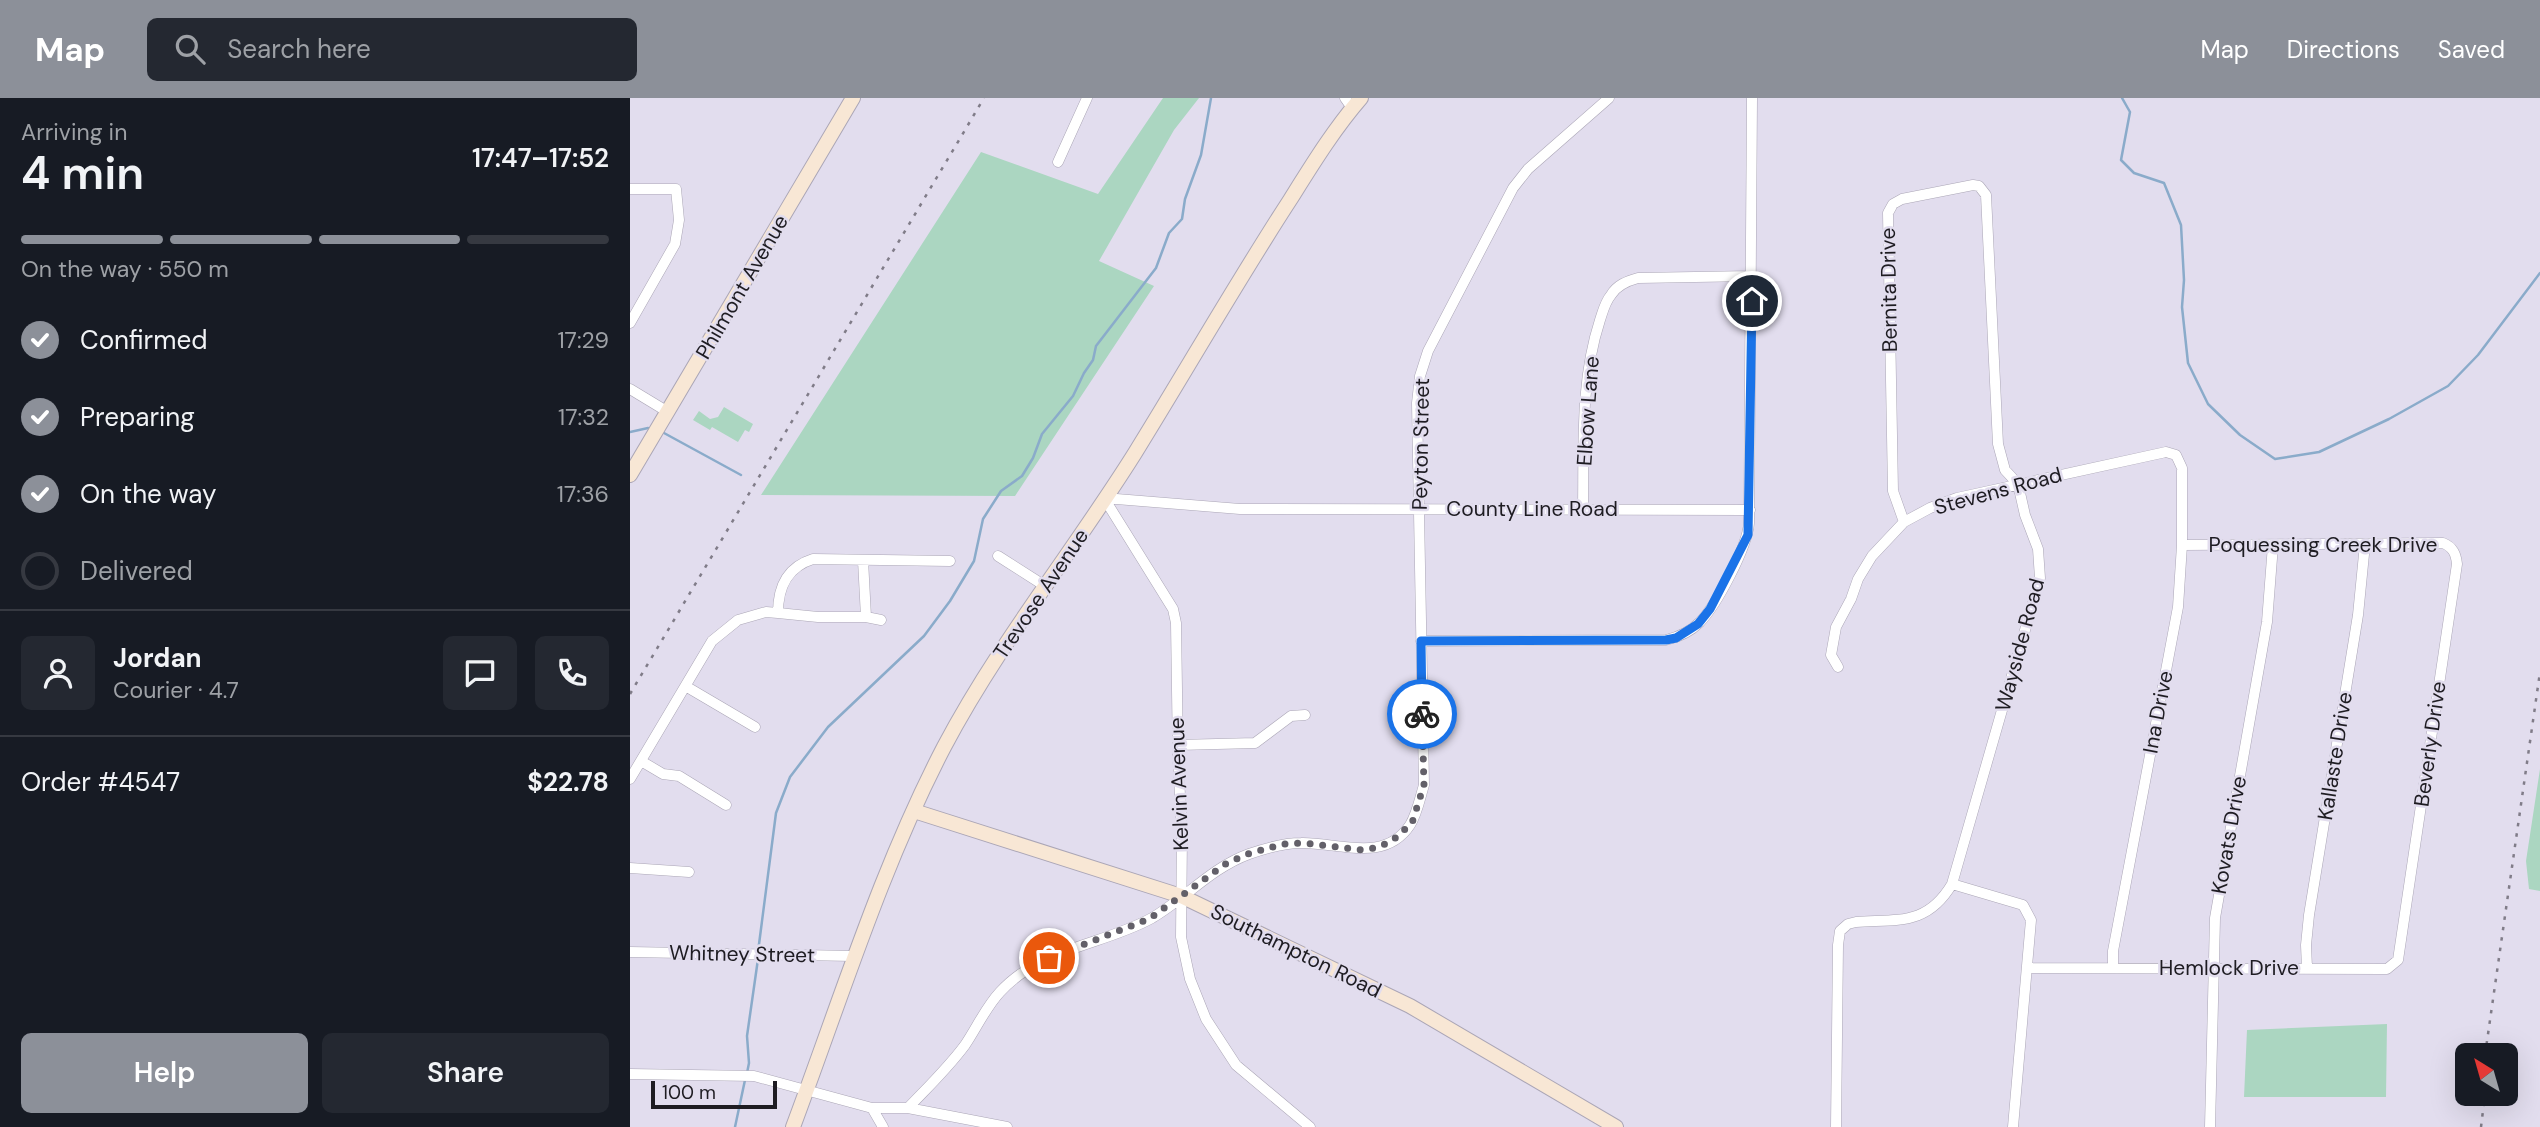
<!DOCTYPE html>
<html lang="en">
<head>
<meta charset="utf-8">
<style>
	:root { --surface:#171b24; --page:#242831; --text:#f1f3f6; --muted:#9ea1a6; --line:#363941; --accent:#8c9099 }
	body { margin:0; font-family:"DM Sans",sans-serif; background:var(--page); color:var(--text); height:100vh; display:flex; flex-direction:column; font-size:26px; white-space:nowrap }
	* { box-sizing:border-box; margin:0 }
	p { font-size:23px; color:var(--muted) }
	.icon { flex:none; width:38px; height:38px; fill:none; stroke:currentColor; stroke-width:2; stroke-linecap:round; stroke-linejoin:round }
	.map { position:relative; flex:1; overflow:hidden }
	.drawer { display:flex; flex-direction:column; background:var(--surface); width:630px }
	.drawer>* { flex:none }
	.needle { width:46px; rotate:323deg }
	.buttons { position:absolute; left:1825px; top:945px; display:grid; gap:14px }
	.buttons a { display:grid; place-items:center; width:63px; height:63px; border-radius:10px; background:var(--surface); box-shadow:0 7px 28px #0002; font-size:35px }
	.scale { position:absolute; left:21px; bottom:18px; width:126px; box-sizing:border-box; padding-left:7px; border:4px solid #1e1c22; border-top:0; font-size:19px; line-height:24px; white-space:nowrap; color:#1e1c22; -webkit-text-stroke:5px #e2ddee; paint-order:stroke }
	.pin { position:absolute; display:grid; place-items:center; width:60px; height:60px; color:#fff; margin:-30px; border:4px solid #fff; border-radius:50%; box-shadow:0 2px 7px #0007 }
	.courier { position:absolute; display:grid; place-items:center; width:70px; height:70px; margin:-35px; border:5px solid #1a73e8; border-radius:50%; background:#fff; color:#222; box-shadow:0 2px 9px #0007 }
	.headline em { font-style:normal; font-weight:600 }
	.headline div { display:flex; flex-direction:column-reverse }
	.headline { display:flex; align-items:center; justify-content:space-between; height:119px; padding:0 21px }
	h1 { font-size:46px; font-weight:600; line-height:52px }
	.bar { display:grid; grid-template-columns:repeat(4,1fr); gap:10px 7px; align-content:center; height:84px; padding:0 21px }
	.bar i { height:9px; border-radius:5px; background:var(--line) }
	.bar .selected { background:var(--accent) }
	.bar p { grid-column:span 4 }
	.line { display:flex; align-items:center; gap:18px; padding:0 21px; border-top:2px solid var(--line) }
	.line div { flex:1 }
	.round { display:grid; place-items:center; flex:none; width:74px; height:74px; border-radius:10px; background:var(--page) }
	ol { padding:0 21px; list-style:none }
	li { display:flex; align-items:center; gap:21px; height:77px }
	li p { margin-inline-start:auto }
	li .icon { padding:7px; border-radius:50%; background:var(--accent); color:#fff; stroke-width:4 }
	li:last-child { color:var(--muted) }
	li i { width:38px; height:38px; border:4px solid var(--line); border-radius:50% }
	.button { display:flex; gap:14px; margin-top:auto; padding:14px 21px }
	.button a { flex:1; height:80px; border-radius:10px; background:var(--accent); color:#fff; font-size:28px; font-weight:600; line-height:80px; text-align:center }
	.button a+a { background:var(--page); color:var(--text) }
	header { display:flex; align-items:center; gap:42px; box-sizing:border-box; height:98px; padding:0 35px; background:var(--accent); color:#fff }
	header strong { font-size:33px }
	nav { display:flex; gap:38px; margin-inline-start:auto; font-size:24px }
	.search { width:490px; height:63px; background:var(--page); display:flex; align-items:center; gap:18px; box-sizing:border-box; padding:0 24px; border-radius:10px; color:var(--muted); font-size:26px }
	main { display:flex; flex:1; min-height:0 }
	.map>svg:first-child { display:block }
</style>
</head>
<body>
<header>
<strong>Map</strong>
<div class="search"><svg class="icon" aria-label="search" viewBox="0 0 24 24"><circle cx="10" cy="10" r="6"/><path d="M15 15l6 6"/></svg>Search here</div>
<nav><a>Map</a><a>Directions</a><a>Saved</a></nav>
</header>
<main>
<section class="drawer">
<div class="headline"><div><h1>4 min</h1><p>Arriving in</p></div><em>17:47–17:52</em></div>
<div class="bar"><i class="selected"></i><i class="selected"></i><i class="selected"></i><i></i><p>On the way · 550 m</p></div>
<ol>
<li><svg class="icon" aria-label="check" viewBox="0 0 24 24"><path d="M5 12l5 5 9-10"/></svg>Confirmed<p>17:29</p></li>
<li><svg class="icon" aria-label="check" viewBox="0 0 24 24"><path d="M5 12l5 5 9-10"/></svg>Preparing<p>17:32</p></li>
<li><svg class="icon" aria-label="check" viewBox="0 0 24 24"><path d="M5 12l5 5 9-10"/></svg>On the way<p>17:36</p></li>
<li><i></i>Delivered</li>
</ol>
<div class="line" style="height:126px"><a class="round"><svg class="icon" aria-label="person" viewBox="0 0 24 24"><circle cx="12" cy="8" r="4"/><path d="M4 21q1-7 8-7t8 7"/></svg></a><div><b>Jordan</b><p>Courier · 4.7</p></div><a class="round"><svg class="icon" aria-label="chat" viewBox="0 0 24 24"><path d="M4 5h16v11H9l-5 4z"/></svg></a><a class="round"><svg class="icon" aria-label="phone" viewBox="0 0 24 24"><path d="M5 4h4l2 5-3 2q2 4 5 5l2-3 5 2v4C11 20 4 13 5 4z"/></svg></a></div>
<div class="line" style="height:91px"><div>Order #4547</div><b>$22.78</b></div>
<div class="button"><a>Help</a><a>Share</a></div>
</section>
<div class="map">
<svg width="1910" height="1029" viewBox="0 0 1910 1029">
	<rect width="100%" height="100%" fill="#e2ddee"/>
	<path fill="#abd6c1" d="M533,0H569L544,32L469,163L524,188L385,398L131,397L351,54L468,96Z
		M94,309L123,326L119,334L115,332L108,344L82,329L80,332L63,322L69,313L80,321L88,319Z
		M1910,671V793L1899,791L1896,763Z
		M1757,926L1756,999H1614L1617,932Z"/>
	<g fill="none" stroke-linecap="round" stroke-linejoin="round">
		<path stroke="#8aabca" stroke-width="2.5" d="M1492,0L1500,14L1491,62L1504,75L1534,85L1551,127L1554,182L1552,209L1558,265L1578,306L1610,337L1645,361L1689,354L1759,321L1818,288L1848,257L1910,175
			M0,334L18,330
			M34,335L111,377
			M128,854L146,715L160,679L198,629L294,538L320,503L344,463L353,421L371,393L392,378L403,360L412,336L443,298L454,275L463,262L466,248L526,170L539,135L552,121L555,101L571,57L581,0
			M117,975L119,965L117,938L128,861
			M105,1029L115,982"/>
		<defs>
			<path id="street" d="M715,0L722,10
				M428,64L457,0
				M0,91H46L49,122L45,146L0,225
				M0,291L38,314
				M474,400L543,511L546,525L548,659L552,736L551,839L560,881L576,921L606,967L680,1029
				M474,400L610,411L1120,412
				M953,411C954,348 950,283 970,222C973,213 975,204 981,197C987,187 997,183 1008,180L1122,178
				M368,458L415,488
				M233,462L236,519
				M148,515L188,519H236L251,522
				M791,543L1036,542C1049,539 1061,533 1070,524C1087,506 1117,450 1119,425L1122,0
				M1208,569L1201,557L1206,529L1221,501L1228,481L1242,458L1274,424L1300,410L1327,400L1536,354L1546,357L1552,370V447L1548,509L1483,853V869
				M57,589L125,629
				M548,647L625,645L661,618L675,617
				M11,663L33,676L49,678L96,707
				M0,681L82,543L108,522L136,514L148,515C148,489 157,469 183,461L320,463
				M0,770L59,774
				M1322,786L1393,807L1401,822L1383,1029
				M0,854L223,858
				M1398,870L1757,871L1768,862L1827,466C1826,456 1823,449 1813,445L1552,447
				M1677,870L1676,847L1679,817L1728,517L1735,446
				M0,976L124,978L242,1010H278L377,1029
				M242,1010L253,1029
				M278,1010C298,989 318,970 335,947C347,929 356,909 370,894C410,850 473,847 522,820C556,800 581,770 619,756C636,750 653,745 671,745C708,744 754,766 780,727C787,716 790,700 794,687L787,305L790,278L798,253L883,90L898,71L979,0
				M1206,1029L1208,847L1210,833L1218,826L1226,824C1268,821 1297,828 1322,786L1410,480L1408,451L1395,417L1388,386L1375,372L1368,346L1356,97L1349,88L1343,87L1272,101L1263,106L1258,115L1263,393L1274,424
				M1580,1029L1585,820L1637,524L1643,447"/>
			<path id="secondary" d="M0,377L223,0
				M284,713L551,798L780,908L986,1029
				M163,1029C211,901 251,770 314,649C369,545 443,454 505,355C557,271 606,185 660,102C682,67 704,31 731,0"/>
		</defs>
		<use href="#street" stroke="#aba6b6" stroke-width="11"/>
		<use href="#secondary" stroke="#aba6b6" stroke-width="16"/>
		<use href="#street" stroke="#fff" stroke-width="10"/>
		<use href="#secondary" stroke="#f8e7d5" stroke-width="14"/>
		<path stroke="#807c88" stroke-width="2.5" stroke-dasharray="3.5 7" stroke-linecap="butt" d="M0,596L354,0
			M1855,957L1910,574
			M1851,1029L1855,996"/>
	</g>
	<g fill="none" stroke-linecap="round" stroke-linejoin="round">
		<path stroke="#636069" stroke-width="7" stroke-dasharray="0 12.6" d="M419,860L519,821L597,765L618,756L653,746L673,745L733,752L749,749L763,742L782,725L794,687L792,616"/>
		<path stroke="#1a73e8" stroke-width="9" d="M792,616L791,543L1036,542L1046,540L1068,526L1080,511L1118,437L1122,203"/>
	</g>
	<g text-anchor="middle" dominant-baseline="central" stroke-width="5" stroke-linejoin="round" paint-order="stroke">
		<g font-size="21" fill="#1e1c22" stroke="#e2ddee">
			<text transform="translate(112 189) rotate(-60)">Philmont Avenue</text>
			<text transform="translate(1259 192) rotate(-91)">Bernita Drive</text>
			<text transform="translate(958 313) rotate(-86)">Elbow Lane</text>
			<text transform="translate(791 346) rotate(-89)">Peyton Street</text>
			<text transform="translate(1368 393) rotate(-15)">Stevens Road</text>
			<text x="902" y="411">County Line Road</text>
			<text x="1693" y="447">Poquessing Creek Drive</text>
			<text transform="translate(411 496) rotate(-56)">Trevose Avenue</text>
			<text transform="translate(1390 547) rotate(-75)">Wayside Road</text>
			<text transform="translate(1528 614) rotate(-79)">Ina Drive</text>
			<text transform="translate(1800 646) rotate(-82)">Beverly Drive</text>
			<text transform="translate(1705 658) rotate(-81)">Kallaste Drive</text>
			<text transform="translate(549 686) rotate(-92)">Kelvin Avenue</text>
			<text transform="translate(1599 737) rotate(-80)">Kovats Drive</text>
			<text transform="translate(666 853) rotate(26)">Southampton Road</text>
			<text transform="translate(112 856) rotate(1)">Whitney Street</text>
			<text x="1599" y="870">Hemlock Drive</text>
		</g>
	</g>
</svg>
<div class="buttons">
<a><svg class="needle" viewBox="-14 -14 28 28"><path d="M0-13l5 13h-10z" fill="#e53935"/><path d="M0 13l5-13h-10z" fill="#9ea1a6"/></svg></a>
</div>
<div class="scale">100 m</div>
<div class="pin" style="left:419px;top:860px;background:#ea580c"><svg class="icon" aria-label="bag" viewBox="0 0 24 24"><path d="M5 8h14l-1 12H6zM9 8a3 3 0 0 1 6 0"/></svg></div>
<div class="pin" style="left:1122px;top:203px;background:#1f2937"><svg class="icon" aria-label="home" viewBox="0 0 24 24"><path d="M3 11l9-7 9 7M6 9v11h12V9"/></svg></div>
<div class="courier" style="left:792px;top:616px"><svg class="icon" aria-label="bike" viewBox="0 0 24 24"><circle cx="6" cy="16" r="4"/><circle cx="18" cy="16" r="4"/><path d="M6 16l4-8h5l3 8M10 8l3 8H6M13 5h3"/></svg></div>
</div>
</main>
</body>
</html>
